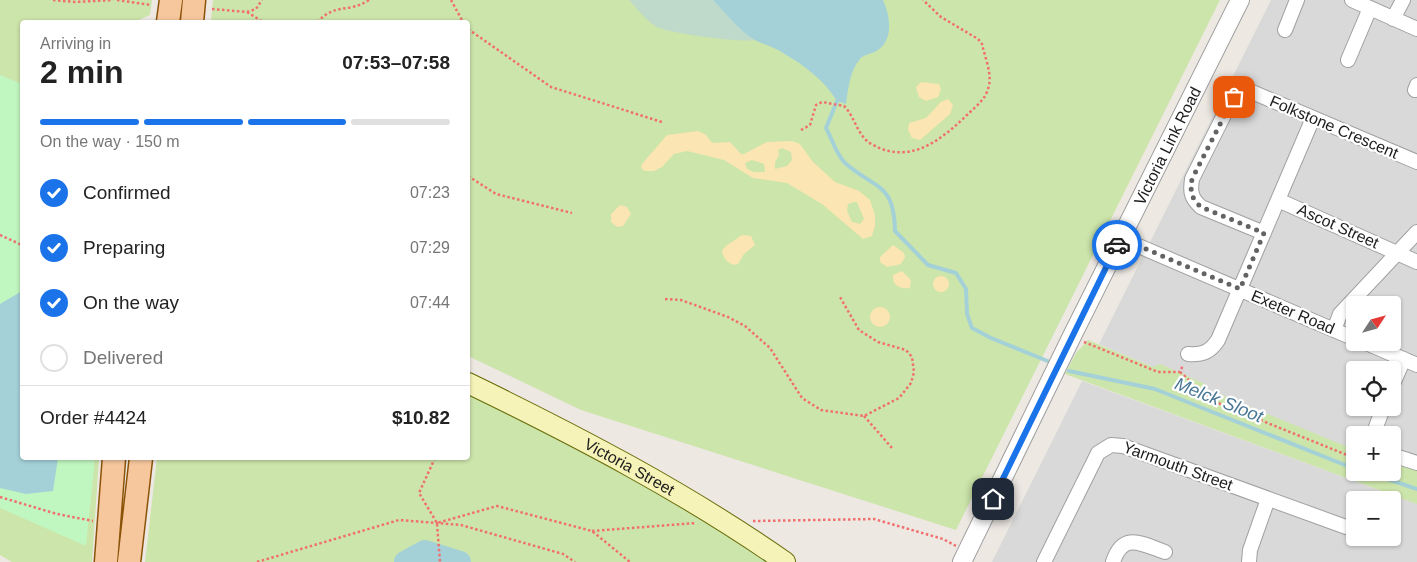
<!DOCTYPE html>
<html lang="en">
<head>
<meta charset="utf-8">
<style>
	:root { --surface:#fff; --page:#f6f6f6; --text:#222; --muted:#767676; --line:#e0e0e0; --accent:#1a73e8 }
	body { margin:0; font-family:Helvetica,sans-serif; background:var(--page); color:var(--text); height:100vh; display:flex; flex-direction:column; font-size:19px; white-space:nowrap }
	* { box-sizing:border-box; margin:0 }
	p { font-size:16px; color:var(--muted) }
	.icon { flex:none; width:28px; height:28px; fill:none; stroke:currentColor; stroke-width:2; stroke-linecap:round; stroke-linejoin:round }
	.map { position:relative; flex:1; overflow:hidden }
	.side { position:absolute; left:20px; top:20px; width:450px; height:440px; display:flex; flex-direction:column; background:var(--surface); border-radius:5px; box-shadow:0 1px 4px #0004 }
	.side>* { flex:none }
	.needle { width:32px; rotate:54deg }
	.fabs { position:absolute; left:1346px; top:296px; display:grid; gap:10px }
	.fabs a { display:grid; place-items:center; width:55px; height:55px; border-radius:5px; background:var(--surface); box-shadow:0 1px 4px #0004; font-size:25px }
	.pin { position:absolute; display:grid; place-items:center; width:42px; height:42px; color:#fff; margin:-21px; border-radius:10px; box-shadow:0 2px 8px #0006 }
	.courier { position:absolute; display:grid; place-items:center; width:50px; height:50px; margin:-25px; border:4px solid #1a73e8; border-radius:50%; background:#fff; color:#222; box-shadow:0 1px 6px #0007 }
	.headline em { font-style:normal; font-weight:700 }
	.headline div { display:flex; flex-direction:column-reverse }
	.headline { display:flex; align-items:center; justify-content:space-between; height:85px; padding:0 20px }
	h1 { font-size:32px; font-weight:700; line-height:38px }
	.bar { display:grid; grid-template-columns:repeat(4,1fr); gap:8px 5px; align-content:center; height:60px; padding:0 20px }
	.bar i { height:6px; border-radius:4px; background:var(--line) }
	.bar .selected { background:var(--accent) }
	.bar p { grid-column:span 4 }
	.line { display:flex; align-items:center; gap:12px; padding:0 20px; border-top:1px solid var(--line) }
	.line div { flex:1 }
	ol { padding:0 20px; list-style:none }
	li { display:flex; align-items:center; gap:15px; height:55px }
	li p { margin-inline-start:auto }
	li .icon { padding:5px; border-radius:50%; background:var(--accent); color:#fff; stroke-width:4 }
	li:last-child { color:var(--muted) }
	li i { width:28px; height:28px; border:2px solid var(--line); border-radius:50% }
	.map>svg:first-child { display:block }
</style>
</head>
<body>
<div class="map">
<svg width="1417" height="562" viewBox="0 0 1417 562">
	<rect width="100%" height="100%" fill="#ede8e2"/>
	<path fill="#dad9d9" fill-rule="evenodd" d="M1271,0H1417V464L1393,456L1392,435H1355L1354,450L1207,389L1205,384L1160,364L1153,367L1099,344ZM1355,305H1392V342H1355ZM1355,370H1392V408H1355Z
		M1082,381L1417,504V562H992ZM1355,500H1392V538H1355Z"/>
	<path fill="#cce5aa" d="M0,0H152L150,15L134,22H22V291L0,254Z
		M213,0H1220L956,530L581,410L468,356V22H215L211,21Z
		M1088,340L1153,367L1160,364L1205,384L1207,389L1355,450V472H1392L1393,462L1417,470V504L1065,374L1076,353Z
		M468,392L685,505L773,562H145L157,458H468Z
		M58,458H99L92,562H12L0,555V488Z"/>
	<path fill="#bfdacb" d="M629,0H713L754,40C743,43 667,33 657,27C646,21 638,9 629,0Z"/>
	<path fill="#fbe5b2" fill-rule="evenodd" d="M921,82L939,84L941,89L938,97L926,101L919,97L916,87Z
		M948,99L953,105L950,114L920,140L912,138L908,130L909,123L926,118L941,102Z
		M698,131L706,135L712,143L730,142L741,154H744L767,142L792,141L800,144L813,162L835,182L859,191L870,200L875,215V226L872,236L863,239L822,204L787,183L753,178L724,160L687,151L674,154L662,167L654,171H645L641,168L642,164L667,135ZM782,148L791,152L792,160L787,166L775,169V162L779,155L778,150ZM752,160L764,164L765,172H754L747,169L745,163ZM853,202H857L864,219L860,224L852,222L847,211L848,204Z
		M620,205L627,207L631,214L623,226L617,227L611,222V214Z
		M742,235L751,236L755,245L744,254L738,264C731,267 723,259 722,251L726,246Z
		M893,245L904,253L905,257L901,264L887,267L880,262V257Z
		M902,271L911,280L910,288C900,289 892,286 893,275Z
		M933 284a8 8 0 1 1 16 0a8 8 0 1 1-16 0Z
		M870 317a10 10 0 1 1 20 0a10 10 0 1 1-20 0Z"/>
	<path fill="#c0f6c0" d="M0,75L22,84V458H95L86,546L0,508Z"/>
	<path fill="#a4d1d8" d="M713,0H883C890,15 894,39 878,50C873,54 864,54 860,59C850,70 848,89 846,104L837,101C824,80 804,65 783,53C774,47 764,45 755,40C739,31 726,13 713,0Z
		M22,291V458H58L53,491L26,494L0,488V304Z"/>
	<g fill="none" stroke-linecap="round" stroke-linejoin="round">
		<path stroke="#a4d1d8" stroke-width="4" d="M837,101L826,128C832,139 836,154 845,163C876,190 894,182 895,231L928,265L956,273L966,289L967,314L972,328L991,338L1050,362
			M1069,371L1155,389L1355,469
			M1367,472L1417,489"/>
		<path stroke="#a4d1d8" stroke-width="22" d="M405,562L425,551L460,562"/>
		<defs>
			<path id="minor" d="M1352,0L1417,29
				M1393,19L1403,0
				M1285,30L1297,0
				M1348,60L1370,8
				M1415,90L1417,85
				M1278,200L1417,262
				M1264,233L1201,207C1191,198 1190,192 1192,179L1231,101L1238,94L1252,92L1417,162
				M1120,238L1355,339
				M1334,330L1340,314L1417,232
				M1364,342L1417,365
				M1188,354C1203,355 1210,352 1218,340L1313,118
				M1392,386L1404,359
				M1373,435L1383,408
				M1392,455L1417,463
				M1044,562L1098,453L1111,445L1123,446L1346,527
				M1113,562C1123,531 1142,544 1165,552
				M1249,562L1250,550L1268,499"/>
			<g id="tertiary">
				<path id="s1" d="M962,562L1072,336L1240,0"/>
			</g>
			<g id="secondary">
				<path id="s2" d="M468,383C577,436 685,492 785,562"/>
			</g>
			<path id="primary" d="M168,22L171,0
				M192,22L194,0
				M106,562L114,458
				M129,562L141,458"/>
		</defs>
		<use href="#minor" stroke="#a0a0a0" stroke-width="16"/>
		<use href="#tertiary" stroke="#a0a0a0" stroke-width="20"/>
		<use href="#secondary" stroke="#696b0a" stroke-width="22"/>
		<use href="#primary" stroke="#8b5308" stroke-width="25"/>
		<path stroke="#f16f6e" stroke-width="2.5" stroke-dasharray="2.5 2.5" stroke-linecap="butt" d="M53,0L75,2L113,0
			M117,0L151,5
			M451,0L463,22
			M212,9L247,12L256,9L262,0
			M247,12L263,22
			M317,22C337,2 347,14 369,0
			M468,29L551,87L662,122
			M801,130L810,125L816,105L822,102L844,106C856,118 857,137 873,145C911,165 941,140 967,115C975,107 985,100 988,89C993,75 985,58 982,44L978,39L941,17L923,0
			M468,176L496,194L572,213
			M0,235L22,245
			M665,299L681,300L728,317L745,326L770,348L802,398L821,410L864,416L899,398L911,383L914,372L912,357L906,350L878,342L859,330L840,297
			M1084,342L1158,372H1180L1183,365
			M1180,372L1213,401L1352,457L1355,456
			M864,416L892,448
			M435,458L419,493L437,523L497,506L592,531L630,562
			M0,497L57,514L93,521
			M753,521L874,519L943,539L956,546
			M437,524L440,562
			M592,531L696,523
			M257,562L399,520L461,525L563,554L575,562"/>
		<use href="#minor" stroke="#fff" stroke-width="14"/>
		<use href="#tertiary" stroke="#fff" stroke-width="18"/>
		<use href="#secondary" stroke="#f5f3b7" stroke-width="20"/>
		<use href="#primary" stroke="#f6c79d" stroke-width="22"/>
	</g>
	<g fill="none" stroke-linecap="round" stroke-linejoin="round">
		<path stroke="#656361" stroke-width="5" stroke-dasharray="0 9" d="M1117,245L1120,238L1240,289L1264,233L1201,207C1191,198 1190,192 1192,179L1234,97"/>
		<path stroke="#1a73e8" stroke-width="6" d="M993,499L1117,245"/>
	</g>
	<g text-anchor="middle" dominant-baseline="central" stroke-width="4.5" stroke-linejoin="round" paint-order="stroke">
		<g font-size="16" fill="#1c1c1c" stroke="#fff">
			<text transform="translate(1334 127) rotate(23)">Folkstone Crescent</text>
			<text stroke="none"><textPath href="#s1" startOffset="464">Victoria Link Road</textPath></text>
			<text transform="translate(1338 226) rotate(24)">Ascot Street</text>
			<text transform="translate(1293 312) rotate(23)">Exeter Road</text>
			<text transform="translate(1178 466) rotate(20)">Yarmouth Street</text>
			<text stroke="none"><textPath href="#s2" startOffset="182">Victoria Street</textPath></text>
		</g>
		<g font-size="18" font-style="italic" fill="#487796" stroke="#fff">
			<text transform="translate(1219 400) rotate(22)">Melck Sloot</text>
		</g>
	</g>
</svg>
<div class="fabs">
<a><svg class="needle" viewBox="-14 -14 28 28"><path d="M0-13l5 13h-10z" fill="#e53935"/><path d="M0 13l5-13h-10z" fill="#767676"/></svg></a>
<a><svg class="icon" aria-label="locate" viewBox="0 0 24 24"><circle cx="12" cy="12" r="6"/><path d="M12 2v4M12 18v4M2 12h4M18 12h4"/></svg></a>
<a>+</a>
<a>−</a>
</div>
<div class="pin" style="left:1234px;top:97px;background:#ea580c"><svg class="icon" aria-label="bag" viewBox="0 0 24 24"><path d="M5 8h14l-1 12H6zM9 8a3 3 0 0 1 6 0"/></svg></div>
<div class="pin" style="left:993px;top:499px;background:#1f2937"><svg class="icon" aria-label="home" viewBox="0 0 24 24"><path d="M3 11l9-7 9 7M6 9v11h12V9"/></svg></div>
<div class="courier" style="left:1117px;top:245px"><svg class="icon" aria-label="car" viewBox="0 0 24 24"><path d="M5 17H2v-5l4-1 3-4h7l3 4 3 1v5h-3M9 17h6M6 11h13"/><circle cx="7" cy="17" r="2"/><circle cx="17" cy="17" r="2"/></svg></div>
<section class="side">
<div class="headline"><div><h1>2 min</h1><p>Arriving in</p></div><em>07:53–07:58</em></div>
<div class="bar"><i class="selected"></i><i class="selected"></i><i class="selected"></i><i></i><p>On the way · 150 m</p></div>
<ol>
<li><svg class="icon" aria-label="check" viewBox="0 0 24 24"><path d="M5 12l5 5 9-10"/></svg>Confirmed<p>07:23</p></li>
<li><svg class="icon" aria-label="check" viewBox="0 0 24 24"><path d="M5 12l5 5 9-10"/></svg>Preparing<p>07:29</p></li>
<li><svg class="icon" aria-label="check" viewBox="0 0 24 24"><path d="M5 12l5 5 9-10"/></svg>On the way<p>07:44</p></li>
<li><i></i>Delivered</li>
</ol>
<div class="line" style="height:65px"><div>Order #4424</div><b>$10.82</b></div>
</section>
</div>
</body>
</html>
